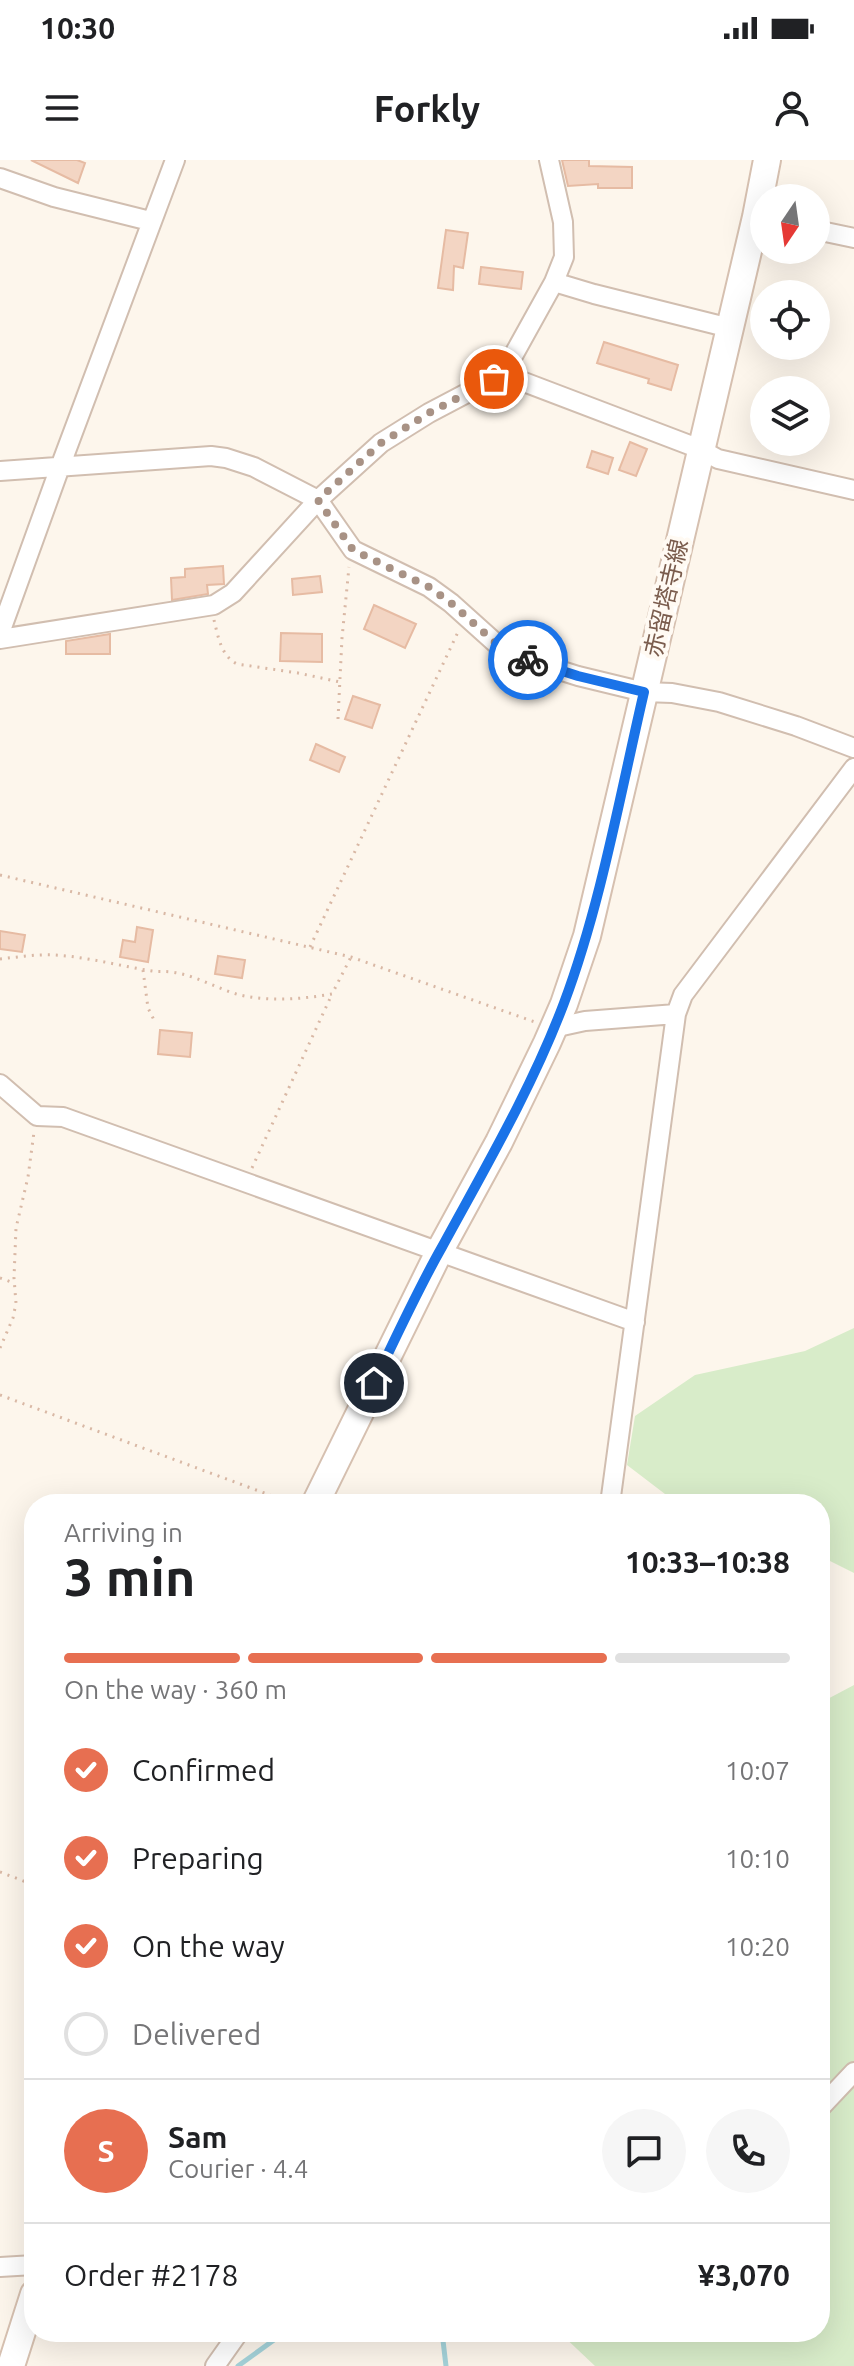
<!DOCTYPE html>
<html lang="en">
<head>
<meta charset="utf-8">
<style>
	:root { --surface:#fff; --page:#f6f6f6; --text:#202124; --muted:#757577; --line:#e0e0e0; --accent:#e76f51 }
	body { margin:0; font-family:Ubuntu,"Noto Sans JP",sans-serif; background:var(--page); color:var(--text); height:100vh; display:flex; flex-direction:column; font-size:30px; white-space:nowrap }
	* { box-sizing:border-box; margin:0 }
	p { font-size:26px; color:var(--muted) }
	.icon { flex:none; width:44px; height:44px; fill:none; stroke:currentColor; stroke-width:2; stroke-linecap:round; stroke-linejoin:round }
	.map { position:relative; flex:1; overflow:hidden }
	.drawer { position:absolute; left:24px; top:1334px; width:806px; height:848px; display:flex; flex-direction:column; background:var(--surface); border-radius:32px; box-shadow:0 8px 32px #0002 }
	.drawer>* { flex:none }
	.needle { width:52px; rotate:193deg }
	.tools { position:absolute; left:750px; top:24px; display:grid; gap:16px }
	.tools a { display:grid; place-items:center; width:80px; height:80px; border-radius:50%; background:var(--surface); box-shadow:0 8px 32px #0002; font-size:40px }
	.pin { position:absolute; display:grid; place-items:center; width:68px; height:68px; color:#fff; margin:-34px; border:4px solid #fff; border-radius:50%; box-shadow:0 2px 8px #0007 }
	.courier { position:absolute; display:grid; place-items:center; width:80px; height:80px; margin:-40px; border:6px solid #1a73e8; border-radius:50%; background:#fff; color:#222; box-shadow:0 2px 10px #0007 }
	.overview em { font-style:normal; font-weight:700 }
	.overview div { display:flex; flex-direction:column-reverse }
	.overview { display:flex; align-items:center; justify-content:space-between; height:136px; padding:0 40px }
	h1 { font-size:52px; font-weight:700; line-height:60px }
	.bar { display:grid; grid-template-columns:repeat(4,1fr); gap:12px 8px; align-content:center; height:96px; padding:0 40px }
	.bar i { height:10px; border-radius:6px; background:var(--line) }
	.bar .current { background:var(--accent) }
	.bar p { grid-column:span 4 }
	.line { display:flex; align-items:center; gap:20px; padding:0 40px; border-top:2px solid var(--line) }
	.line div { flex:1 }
	.round { display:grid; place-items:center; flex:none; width:84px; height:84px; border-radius:42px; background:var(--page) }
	ol { padding:0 40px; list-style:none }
	li { display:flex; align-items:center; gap:24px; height:88px }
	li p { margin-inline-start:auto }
	li .icon { padding:8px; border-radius:50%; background:var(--accent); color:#fff; stroke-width:4 }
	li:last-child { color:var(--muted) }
	li i { width:44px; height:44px; border:4px solid var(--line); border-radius:50% }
	.status { display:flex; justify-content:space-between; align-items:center; height:56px; padding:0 40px; background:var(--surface); direction:ltr }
	.status svg { height:22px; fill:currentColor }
	header { display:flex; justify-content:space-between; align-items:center; height:104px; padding:0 40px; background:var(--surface); font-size:36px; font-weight:700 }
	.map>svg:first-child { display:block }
</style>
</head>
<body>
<div class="status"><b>10:30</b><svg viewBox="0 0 49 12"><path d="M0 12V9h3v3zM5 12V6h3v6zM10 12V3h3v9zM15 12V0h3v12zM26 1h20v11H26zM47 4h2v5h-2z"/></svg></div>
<header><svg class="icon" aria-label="menu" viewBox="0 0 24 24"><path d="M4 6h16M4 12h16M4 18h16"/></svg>Forkly<svg class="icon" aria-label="person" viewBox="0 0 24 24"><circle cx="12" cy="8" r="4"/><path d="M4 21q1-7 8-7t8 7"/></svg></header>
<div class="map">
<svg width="854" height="2206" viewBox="0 0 854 2206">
	<rect width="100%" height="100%" fill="#fdf6ec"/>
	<path fill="#d8ecc9" d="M854,1168V1413L820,1396V1344H695L665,1334L627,1305L635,1256L695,1215L805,1191Z
		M854,1525V2206H595L559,2172H820V1543Z"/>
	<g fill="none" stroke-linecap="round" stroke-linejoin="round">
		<path stroke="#a5d3da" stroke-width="5" d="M442,2172L446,2206
			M238,2206L285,2172"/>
	</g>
	<path fill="#f3d5c3" stroke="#e6bba3" stroke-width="2" d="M31,0H77L85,3L78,23Z
		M562,0H589V6L632,7V28H598V24L568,26Z
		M446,70L468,73L463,108L454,106L453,130L438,128Z
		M481,107L523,112L521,129L479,124Z
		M604,182L678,205L671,230L648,223L649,219L597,203Z
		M630,282L647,289L636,316L619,310Z
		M592,291L613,298L608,314L587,307Z
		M223,406L224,424L207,425L208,434L172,440L171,418L185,417V409Z
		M320,416L322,432L293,435L292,419Z
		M374,445L416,464L405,488L364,469Z
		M281,473L322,474V502L280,501Z
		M110,474V494H66V481Z
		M353,536L380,545L372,568L345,559Z
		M316,584L345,597L339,612L310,600Z
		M137,767L153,770L148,802L120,797L123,780L135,782Z
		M0,771L25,775L22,792L0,789Z
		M218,796L245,800L242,818L215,814Z
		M160,870L192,873L190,897L158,894Z"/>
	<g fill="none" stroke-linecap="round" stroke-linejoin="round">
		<defs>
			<path id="minor" d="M0,18L54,37L150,61
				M816,70L854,78
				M554,122L594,134L730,168
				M503,214L700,289L718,299L854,330
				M0,311L211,296L226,298L254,307L318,340L353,390L429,427L451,443L500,487L524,499L578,516L644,532L672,533L719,542L796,566L854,588
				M0,473L60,307L175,0
				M0,479L214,445L233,433L318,340L381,283L429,253L503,214L554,122L564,97L563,62L549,0
				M553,868L585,861L676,854
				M0,924L37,956L63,957L635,1162
				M610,1344L676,854L683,835L854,608
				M820,1948L854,1912
				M0,2107L34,2105
				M215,2206L239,2172"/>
			<path id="secondary" d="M315,1344L439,1092L499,982L547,883L564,844L587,776L756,57L767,0
				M11,2206L34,2134"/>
		</defs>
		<use href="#minor" stroke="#d1beb0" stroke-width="22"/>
		<use href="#secondary" stroke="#d6c0b0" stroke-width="30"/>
		<path stroke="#d9b8a5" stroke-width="3" stroke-dasharray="2 6" stroke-linecap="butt" d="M214,460C218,476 221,496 237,504L298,513L340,522
			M338,559L342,478L349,407
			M0,715L351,797L535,862
			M310,787L458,472
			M0,799C18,797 37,794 55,795C88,797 120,806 152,811C158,812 164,811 171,812C196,815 217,829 240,835C270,842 302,839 332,834L351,797
			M143,810L148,848L154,860
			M252,1008L332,834
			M0,1118L14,1123
			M0,1188L13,1158L16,1143L14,1118L16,1068L28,1017L34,972
			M0,1235L294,1344
			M0,1712L34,1725"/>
		<use href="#minor" stroke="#fff" stroke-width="18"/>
		<use href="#secondary" stroke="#fff" stroke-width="26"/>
	</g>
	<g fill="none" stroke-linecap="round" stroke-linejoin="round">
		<path stroke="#a89285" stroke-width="8" stroke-dasharray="0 14.4" d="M494,219L429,253L381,283L318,340L353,390L429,427L451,443L500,487L528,500"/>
		<path stroke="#1a73e8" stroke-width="10" d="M374,1223C396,1177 417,1131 442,1087C485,1008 532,928 564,843C601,744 620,635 644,532L578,516L528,500"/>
	</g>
	<g text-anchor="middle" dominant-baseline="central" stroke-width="8" stroke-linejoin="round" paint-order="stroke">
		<g font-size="24" fill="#7a5c4d" stroke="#fffaf3">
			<text transform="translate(666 438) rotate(-77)">赤留塔寺線</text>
		</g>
	</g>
</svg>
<div class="tools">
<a><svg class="needle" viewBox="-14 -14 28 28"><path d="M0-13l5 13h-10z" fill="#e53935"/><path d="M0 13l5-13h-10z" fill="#757577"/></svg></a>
<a><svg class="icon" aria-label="locate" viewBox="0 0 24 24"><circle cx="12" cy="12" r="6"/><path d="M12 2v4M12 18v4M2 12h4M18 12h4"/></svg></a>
<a><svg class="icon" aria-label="layers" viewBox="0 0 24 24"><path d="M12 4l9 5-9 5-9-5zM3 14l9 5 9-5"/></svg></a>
</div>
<div class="pin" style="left:494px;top:219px;background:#ea580c"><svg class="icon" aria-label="bag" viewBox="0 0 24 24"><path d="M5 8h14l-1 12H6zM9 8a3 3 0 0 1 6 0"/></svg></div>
<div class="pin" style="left:374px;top:1223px;background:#1f2937"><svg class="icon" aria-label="home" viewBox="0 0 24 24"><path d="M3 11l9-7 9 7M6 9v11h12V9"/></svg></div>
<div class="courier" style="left:528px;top:500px"><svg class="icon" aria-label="bike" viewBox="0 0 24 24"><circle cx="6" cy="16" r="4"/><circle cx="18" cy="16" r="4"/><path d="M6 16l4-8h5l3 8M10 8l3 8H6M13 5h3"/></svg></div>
<section class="drawer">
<div class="overview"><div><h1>3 min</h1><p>Arriving in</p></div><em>10:33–10:38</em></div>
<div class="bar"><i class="current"></i><i class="current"></i><i class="current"></i><i></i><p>On the way · 360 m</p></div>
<ol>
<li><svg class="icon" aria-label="check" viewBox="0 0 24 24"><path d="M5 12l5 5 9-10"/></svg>Confirmed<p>10:07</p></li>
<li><svg class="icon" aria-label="check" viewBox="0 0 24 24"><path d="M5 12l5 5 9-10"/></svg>Preparing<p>10:10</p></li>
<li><svg class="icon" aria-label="check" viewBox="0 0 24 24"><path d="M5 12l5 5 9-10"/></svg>On the way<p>10:20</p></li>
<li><i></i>Delivered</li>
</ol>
<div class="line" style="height:144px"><b class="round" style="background:var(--accent);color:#fff">S</b><div><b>Sam</b><p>Courier · 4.4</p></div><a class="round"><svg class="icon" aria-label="chat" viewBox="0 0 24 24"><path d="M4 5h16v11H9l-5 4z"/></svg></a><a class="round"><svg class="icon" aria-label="phone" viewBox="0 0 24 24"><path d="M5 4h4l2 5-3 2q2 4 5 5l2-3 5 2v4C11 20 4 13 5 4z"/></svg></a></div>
<div class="line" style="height:104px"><div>Order #2178</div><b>¥3,070</b></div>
</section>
</div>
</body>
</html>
